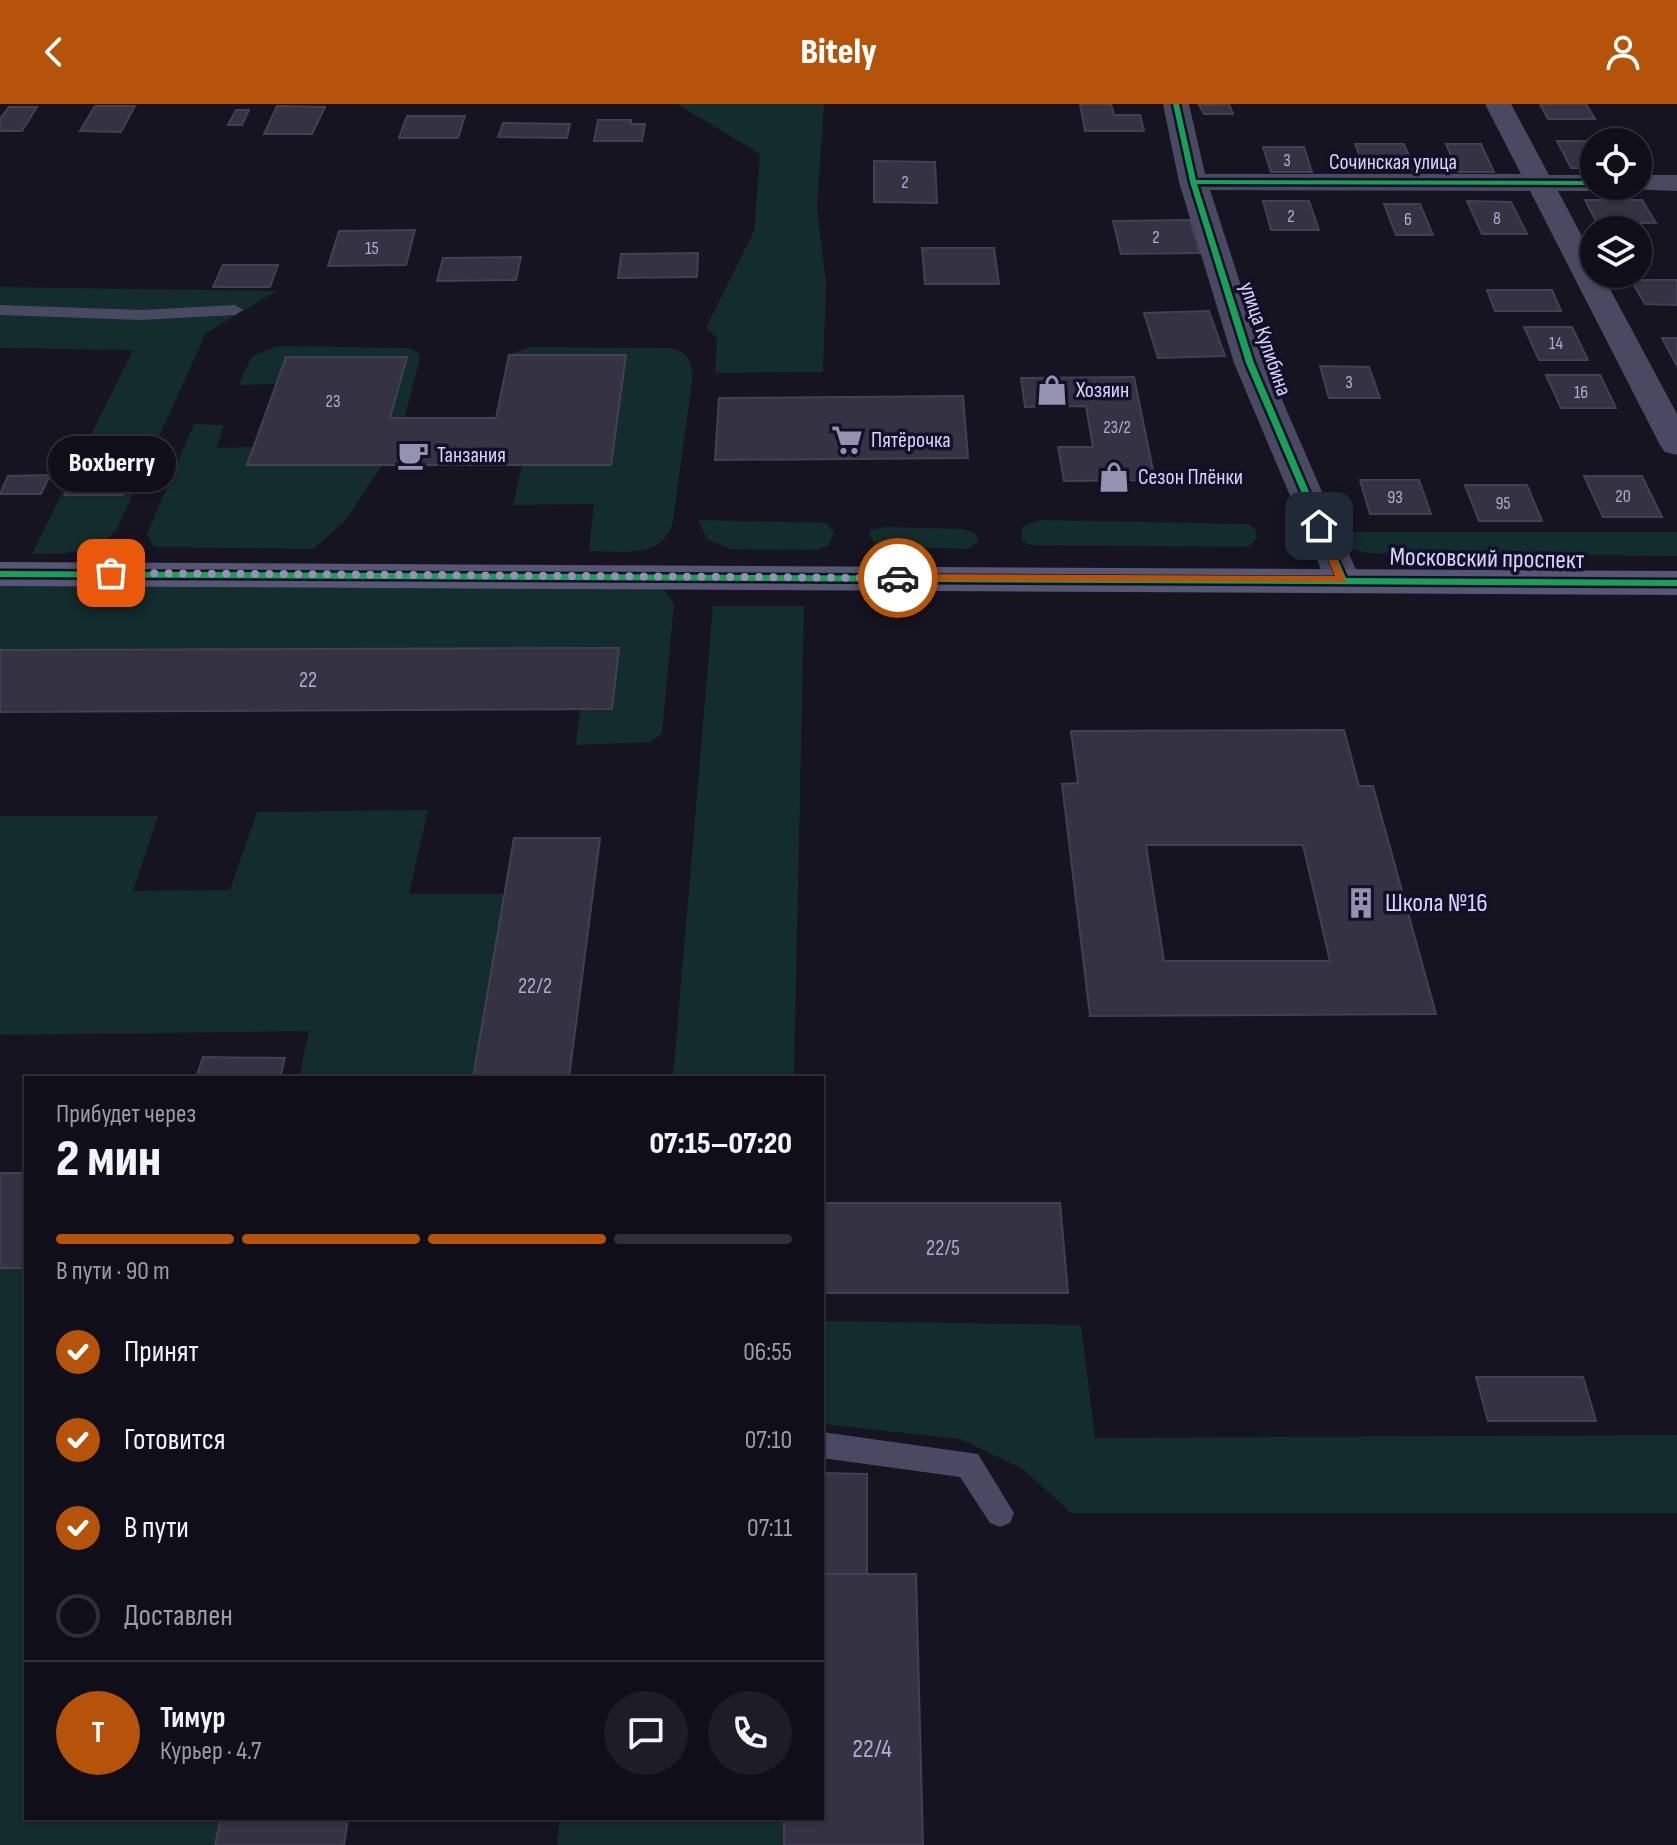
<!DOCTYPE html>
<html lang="ru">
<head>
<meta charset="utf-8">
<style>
	:root { --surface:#100f19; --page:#1e1d26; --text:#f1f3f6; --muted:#9c9ca2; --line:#302f38; --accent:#b45309 }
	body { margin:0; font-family:"Sofia Sans Condensed",sans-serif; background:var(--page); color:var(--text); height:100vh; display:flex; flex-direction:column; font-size:30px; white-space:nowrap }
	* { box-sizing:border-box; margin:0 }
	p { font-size:26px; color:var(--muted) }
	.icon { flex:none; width:44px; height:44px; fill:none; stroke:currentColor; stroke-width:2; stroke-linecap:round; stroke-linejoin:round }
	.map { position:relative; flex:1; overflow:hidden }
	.sheet { position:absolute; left:24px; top:972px; width:800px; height:744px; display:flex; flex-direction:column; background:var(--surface); border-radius:0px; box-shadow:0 2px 6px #0004,0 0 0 2px var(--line) }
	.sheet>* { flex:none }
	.tools { position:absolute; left:1580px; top:24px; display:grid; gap:16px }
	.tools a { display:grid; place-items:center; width:72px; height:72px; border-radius:50%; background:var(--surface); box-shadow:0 2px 6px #0004,0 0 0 2px var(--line); font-size:40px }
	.pin { position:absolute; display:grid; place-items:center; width:68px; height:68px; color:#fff; margin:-34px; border-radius:16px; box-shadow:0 4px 12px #0006 }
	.courier { position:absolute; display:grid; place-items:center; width:80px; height:80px; margin:-40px; border:6px solid #b45309; border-radius:50%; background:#fff; color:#222; box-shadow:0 2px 10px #0007 }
	.bubble { position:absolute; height:56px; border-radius:28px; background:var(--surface); box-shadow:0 2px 6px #0004,0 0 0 2px var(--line); font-size:26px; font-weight:800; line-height:56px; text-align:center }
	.head em { font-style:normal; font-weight:800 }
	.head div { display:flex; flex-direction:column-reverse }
	.head { display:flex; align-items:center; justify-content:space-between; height:136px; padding:0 32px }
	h1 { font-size:52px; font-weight:800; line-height:60px }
	.bar { display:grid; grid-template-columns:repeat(4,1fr); gap:12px 8px; align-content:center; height:96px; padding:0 32px }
	.bar i { height:10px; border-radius:6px; background:var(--line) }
	.bar .on { background:var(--accent) }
	.bar p { grid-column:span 4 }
	.line { display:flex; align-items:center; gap:20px; padding:0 32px; border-top:2px solid var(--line) }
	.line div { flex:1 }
	.round { display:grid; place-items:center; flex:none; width:84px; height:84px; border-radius:42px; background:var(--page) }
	ol { padding:0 32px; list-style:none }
	li { display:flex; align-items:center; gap:24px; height:88px }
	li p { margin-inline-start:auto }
	li .icon { padding:8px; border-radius:50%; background:var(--accent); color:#fff; stroke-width:4 }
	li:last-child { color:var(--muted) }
	li i { width:44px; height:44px; border:4px solid var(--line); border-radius:50% }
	header { display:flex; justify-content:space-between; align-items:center; height:104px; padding:0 32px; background:var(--accent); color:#fff; font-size:36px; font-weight:800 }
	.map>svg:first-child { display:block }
</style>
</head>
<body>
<header><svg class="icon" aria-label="back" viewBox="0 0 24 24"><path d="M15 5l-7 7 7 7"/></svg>Bitely<svg class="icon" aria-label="person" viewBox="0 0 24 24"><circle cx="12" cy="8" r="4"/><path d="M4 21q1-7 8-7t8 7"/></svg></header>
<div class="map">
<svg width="1677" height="1741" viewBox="0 0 1677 1741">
	<rect width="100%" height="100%" fill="#161421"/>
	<path fill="#132c2d" d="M677,0H824L817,103L826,179L823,268L715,269L717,234L706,224L754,127L760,50Z
		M0,183L277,187L206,229L117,425C96,452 64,449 32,450L133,246L0,244Z
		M278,242L409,244L419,249L420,256L404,314H390L407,253H286L276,280L238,281L252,252Z
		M529,243L670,244C687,248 689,254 693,271L673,417C665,456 620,447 589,447L594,400L513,401L522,361L611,360L626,251H509Z
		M194,320L224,321L217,344L253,343L248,361H382L345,417L313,445L154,443L147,430Z
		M698,416L827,419L834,429L829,441L817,446L731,445L708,436Z
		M1039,416L1247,420L1255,425L1257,434L1249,443L1029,441L1022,436V423Z
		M884,423L963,425L976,430L978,438L968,445L876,442L869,431L871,426Z
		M1339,428H1677V452L1367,449L1344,443Z
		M0,479H660L674,500L662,629L651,638L576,641L580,606L612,605L618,544L0,546Z
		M713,502H804L794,974H673Z
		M428,706L409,790H504L473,974H299L309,927L0,931V712H158L133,787L230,786L257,708Z
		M0,1164H26V1714H221L215,1741H0Z
		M822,1217L1081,1221L1095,1334L1677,1331V1409H1071L1023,1365L960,1335L822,1320Z
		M560,1714H784V1741H557Z"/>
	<path fill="#343243" stroke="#433f54" stroke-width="2" fill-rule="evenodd" d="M1080,0H1111L1114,11H1140L1144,27H1085Z
		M1229,0L1233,10H1204L1199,1Z
		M1540,0H1586L1595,15H1548Z
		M95,2H135L121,28L80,27Z
		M277,2L325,3L312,30H264Z
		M9,3H37L22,27H0V15Z
		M236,6H249L242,21H228Z
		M407,12H465L458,34H399Z
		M598,16H631V20H645L642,37H594Z
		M503,19L570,20L567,34L498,33Z
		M1557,37H1633L1634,38H1594V64H1571Z
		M1355,40H1404L1415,66L1365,65Z
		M1446,40H1481L1494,68H1458Z
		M1263,43H1304L1312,68H1271Z
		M874,57L935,58L937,99L874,98Z
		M1585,96H1642L1656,119H1597Z
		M1263,97H1309L1319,126H1271Z
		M1467,97L1511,98L1527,130H1482Z
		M1384,100H1420L1433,131H1396Z
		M1190,116L1200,149L1121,150L1113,117Z
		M415,126L406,161L328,162L339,127Z
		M922,144H994L999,180H925Z
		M698,149L697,173L618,174L621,150Z
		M521,153L516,176L437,177L443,154Z
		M223,161H278L270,183H213Z
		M1631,176H1677V201L1645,200Z
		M1487,186H1552L1561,207H1495Z
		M1209,207L1225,252L1158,254L1144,209Z
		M1524,223H1572L1588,256H1539Z
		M1662,234H1677V262Z
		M509,251H626L611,361H247L286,253H407L390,314H496Z
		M1320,262L1369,263L1380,294H1329Z
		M1546,271H1600L1616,304H1561Z
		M1134,273L1155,376L1064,377L1058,343H1093L1086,302L1025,303L1021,274Z
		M963,292L968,354L715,356L719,294Z
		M76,367H134L123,391H65Z
		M50,371L41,390H0L8,372Z
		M1584,372H1642L1662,413H1603Z
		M1360,376H1419L1431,410H1370Z
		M1465,381H1527L1542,417H1479Z
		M619,544L612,605L0,608V546Z
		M1344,626L1359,682H1373L1436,910L1090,912L1062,680L1078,679L1071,627ZM1146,741H1303L1330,857H1164Z
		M514,734H600L569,974H473Z
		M203,953L285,954L280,974H196Z
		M0,1069H26V1164H0Z
		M822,1099H1060L1068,1189H822Z
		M1476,1273H1583L1596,1317H1488Z
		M822,1369L867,1370V1470H822Z
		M822,1470H916L923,1741H784V1714H822Z
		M221,1714H348L344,1741H215Z"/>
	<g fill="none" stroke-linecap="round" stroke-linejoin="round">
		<path fill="#4a4962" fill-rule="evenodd" d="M0,201L141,206L235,201L243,206L235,211L141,216L0,211Z
			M822,1328L978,1350L1014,1409L1010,1419L1000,1423L990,1419L960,1373L822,1354Z"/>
		<path fill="#4a4962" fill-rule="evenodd" d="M1163,0H1189L1205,70H1521L1485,0H1511L1549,71H1594V82H1606L1594,87H1558L1594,155V170H1602L1677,310V351L1665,348L1660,341L1530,87L1210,86L1266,259L1360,475L1355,484L1342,487L1329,484L1234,259L1179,78Z
			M1638,71H1677V87L1628,85L1626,82H1638Z"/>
		<path fill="#575674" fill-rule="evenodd" d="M0,458L1677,467V491L0,482Z"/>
		<defs>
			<path id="cycleway" d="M1173,0H1179L1196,76L1594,77V81L1197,80L1254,259L1346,474L1677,476V482L0,473V467L1338,474L1246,259L1190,78Z"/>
		</defs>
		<use href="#cycleway" stroke="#130f26" stroke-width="5"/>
		<use href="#cycleway" fill="#1a9f57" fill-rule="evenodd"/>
	</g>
	<path fill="#b45309" d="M1319,419L1324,422L1346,478L898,477L893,474L898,470L1335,472L1314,422Z"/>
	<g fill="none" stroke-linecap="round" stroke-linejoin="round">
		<path stroke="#9591b1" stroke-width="8" stroke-dasharray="0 14.4" d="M111,469L898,474"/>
	</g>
	<defs>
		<symbol id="shop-bare" viewBox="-9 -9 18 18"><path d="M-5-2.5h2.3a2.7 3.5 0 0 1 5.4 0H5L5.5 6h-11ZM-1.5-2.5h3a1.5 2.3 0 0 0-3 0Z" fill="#9591b1" stroke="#130f26" stroke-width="2.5" paint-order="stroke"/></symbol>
		<symbol id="supermarket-bare" viewBox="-9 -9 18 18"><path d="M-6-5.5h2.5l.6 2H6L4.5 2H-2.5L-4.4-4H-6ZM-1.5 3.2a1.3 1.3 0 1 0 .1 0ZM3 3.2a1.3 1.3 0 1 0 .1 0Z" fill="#9591b1" stroke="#130f26" stroke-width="2.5" paint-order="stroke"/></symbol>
		<symbol id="cafe-bare" viewBox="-9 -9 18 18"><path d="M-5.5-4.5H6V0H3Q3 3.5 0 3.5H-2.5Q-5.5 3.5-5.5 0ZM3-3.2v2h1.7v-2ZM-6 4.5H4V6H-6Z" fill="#9591b1" stroke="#130f26" stroke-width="2.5" paint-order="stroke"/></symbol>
		<symbol id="building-bare" viewBox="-9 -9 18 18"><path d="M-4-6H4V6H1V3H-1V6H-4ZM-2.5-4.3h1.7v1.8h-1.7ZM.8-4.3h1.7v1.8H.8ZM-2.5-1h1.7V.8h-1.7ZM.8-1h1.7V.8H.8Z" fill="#9591b1" stroke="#130f26" stroke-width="2.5" paint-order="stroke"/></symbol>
	</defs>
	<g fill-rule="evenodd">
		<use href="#shop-bare" x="1030" y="264" width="44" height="44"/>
		<use href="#supermarket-bare" x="825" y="314" width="44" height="44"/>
		<use href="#cafe-bare" x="391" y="329" width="44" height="44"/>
		<use href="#shop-bare" x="1092" y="351" width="44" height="44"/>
		<use href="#building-bare" x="1339" y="777" width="44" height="44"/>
	</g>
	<g text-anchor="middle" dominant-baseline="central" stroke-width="7" stroke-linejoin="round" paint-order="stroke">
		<g font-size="18" fill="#b0acd0">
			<text x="1287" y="56">3</text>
			<text x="905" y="78">2</text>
			<text x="1291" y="112">2</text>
			<text x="1497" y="114">8</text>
			<text x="1408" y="115">6</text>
			<text x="1156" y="133">2</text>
			<text x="372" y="144">15</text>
			<text x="1556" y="239">14</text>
			<text x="1349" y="278">3</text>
			<text x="1581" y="288">16</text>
			<text x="333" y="297">23</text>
			<text x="1117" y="323">23/2</text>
			<text x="1623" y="392">20</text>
			<text x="1395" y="393">93</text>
			<text x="1503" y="399">95</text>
		</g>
		<g font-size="22" fill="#d9d4ff" stroke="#130f26">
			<text x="1393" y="58">Сочинская улица</text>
			<text transform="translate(1265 235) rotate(71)">улица Кулибина</text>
		</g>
		<g font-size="22" fill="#d9d4ff" stroke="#130f26" text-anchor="start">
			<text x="1076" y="286">Хозяин</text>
			<text x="871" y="336">Пятёрочка</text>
			<text x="437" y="351">Танзания</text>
			<text x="1138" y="373">Сезон Плёнки</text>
		</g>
		<g font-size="22" fill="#b0acd0">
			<text x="308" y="576">22</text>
			<text x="535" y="882">22/2</text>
			<text x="943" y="1144">22/5</text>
		</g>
		<g font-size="26" fill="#d9d4ff" stroke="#130f26">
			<text transform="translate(1487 455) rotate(1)">Московский проспект</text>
		</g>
		<g font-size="26" fill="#d9d4ff" stroke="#130f26" text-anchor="start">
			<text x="1385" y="799">Школа №16</text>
		</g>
		<g font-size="26" fill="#b0acd0">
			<text x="872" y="1645">22/4</text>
		</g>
	</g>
</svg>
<div class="tools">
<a><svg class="icon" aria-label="locate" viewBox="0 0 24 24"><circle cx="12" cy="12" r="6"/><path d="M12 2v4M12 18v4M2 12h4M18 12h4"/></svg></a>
<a><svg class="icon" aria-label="layers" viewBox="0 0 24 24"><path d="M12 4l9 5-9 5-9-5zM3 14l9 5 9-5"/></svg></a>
</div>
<div class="pin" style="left:111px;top:469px;background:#ea580c"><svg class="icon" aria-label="bag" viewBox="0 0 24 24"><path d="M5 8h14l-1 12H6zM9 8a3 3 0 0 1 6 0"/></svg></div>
<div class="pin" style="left:1319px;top:422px;background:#1f2937"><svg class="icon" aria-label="home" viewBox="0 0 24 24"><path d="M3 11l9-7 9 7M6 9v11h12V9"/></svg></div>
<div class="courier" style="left:898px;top:474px"><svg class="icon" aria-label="car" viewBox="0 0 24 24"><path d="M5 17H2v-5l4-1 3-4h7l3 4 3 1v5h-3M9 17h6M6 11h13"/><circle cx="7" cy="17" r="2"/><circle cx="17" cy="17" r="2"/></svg></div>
<div class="bubble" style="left:48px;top:332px;width:128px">Boxberry</div>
<section class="sheet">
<div class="head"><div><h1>2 мин</h1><p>Прибудет через</p></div><em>07:15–07:20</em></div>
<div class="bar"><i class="on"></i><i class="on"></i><i class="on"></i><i></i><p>В пути · 90 m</p></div>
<ol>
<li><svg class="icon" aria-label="check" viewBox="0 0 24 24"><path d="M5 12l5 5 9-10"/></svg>Принят<p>06:55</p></li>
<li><svg class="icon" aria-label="check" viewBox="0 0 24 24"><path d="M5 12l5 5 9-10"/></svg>Готовится<p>07:10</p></li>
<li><svg class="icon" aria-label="check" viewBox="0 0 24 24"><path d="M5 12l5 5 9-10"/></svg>В пути<p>07:11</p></li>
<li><i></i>Доставлен</li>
</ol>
<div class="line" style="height:144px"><b class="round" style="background:var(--accent);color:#fff">Т</b><div><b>Тимур</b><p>Курьер · 4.7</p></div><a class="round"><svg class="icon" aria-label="chat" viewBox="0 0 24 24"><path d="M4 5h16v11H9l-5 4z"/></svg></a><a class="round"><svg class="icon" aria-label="phone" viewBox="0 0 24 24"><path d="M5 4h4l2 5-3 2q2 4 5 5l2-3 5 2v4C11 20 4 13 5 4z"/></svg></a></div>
</section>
</div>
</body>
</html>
